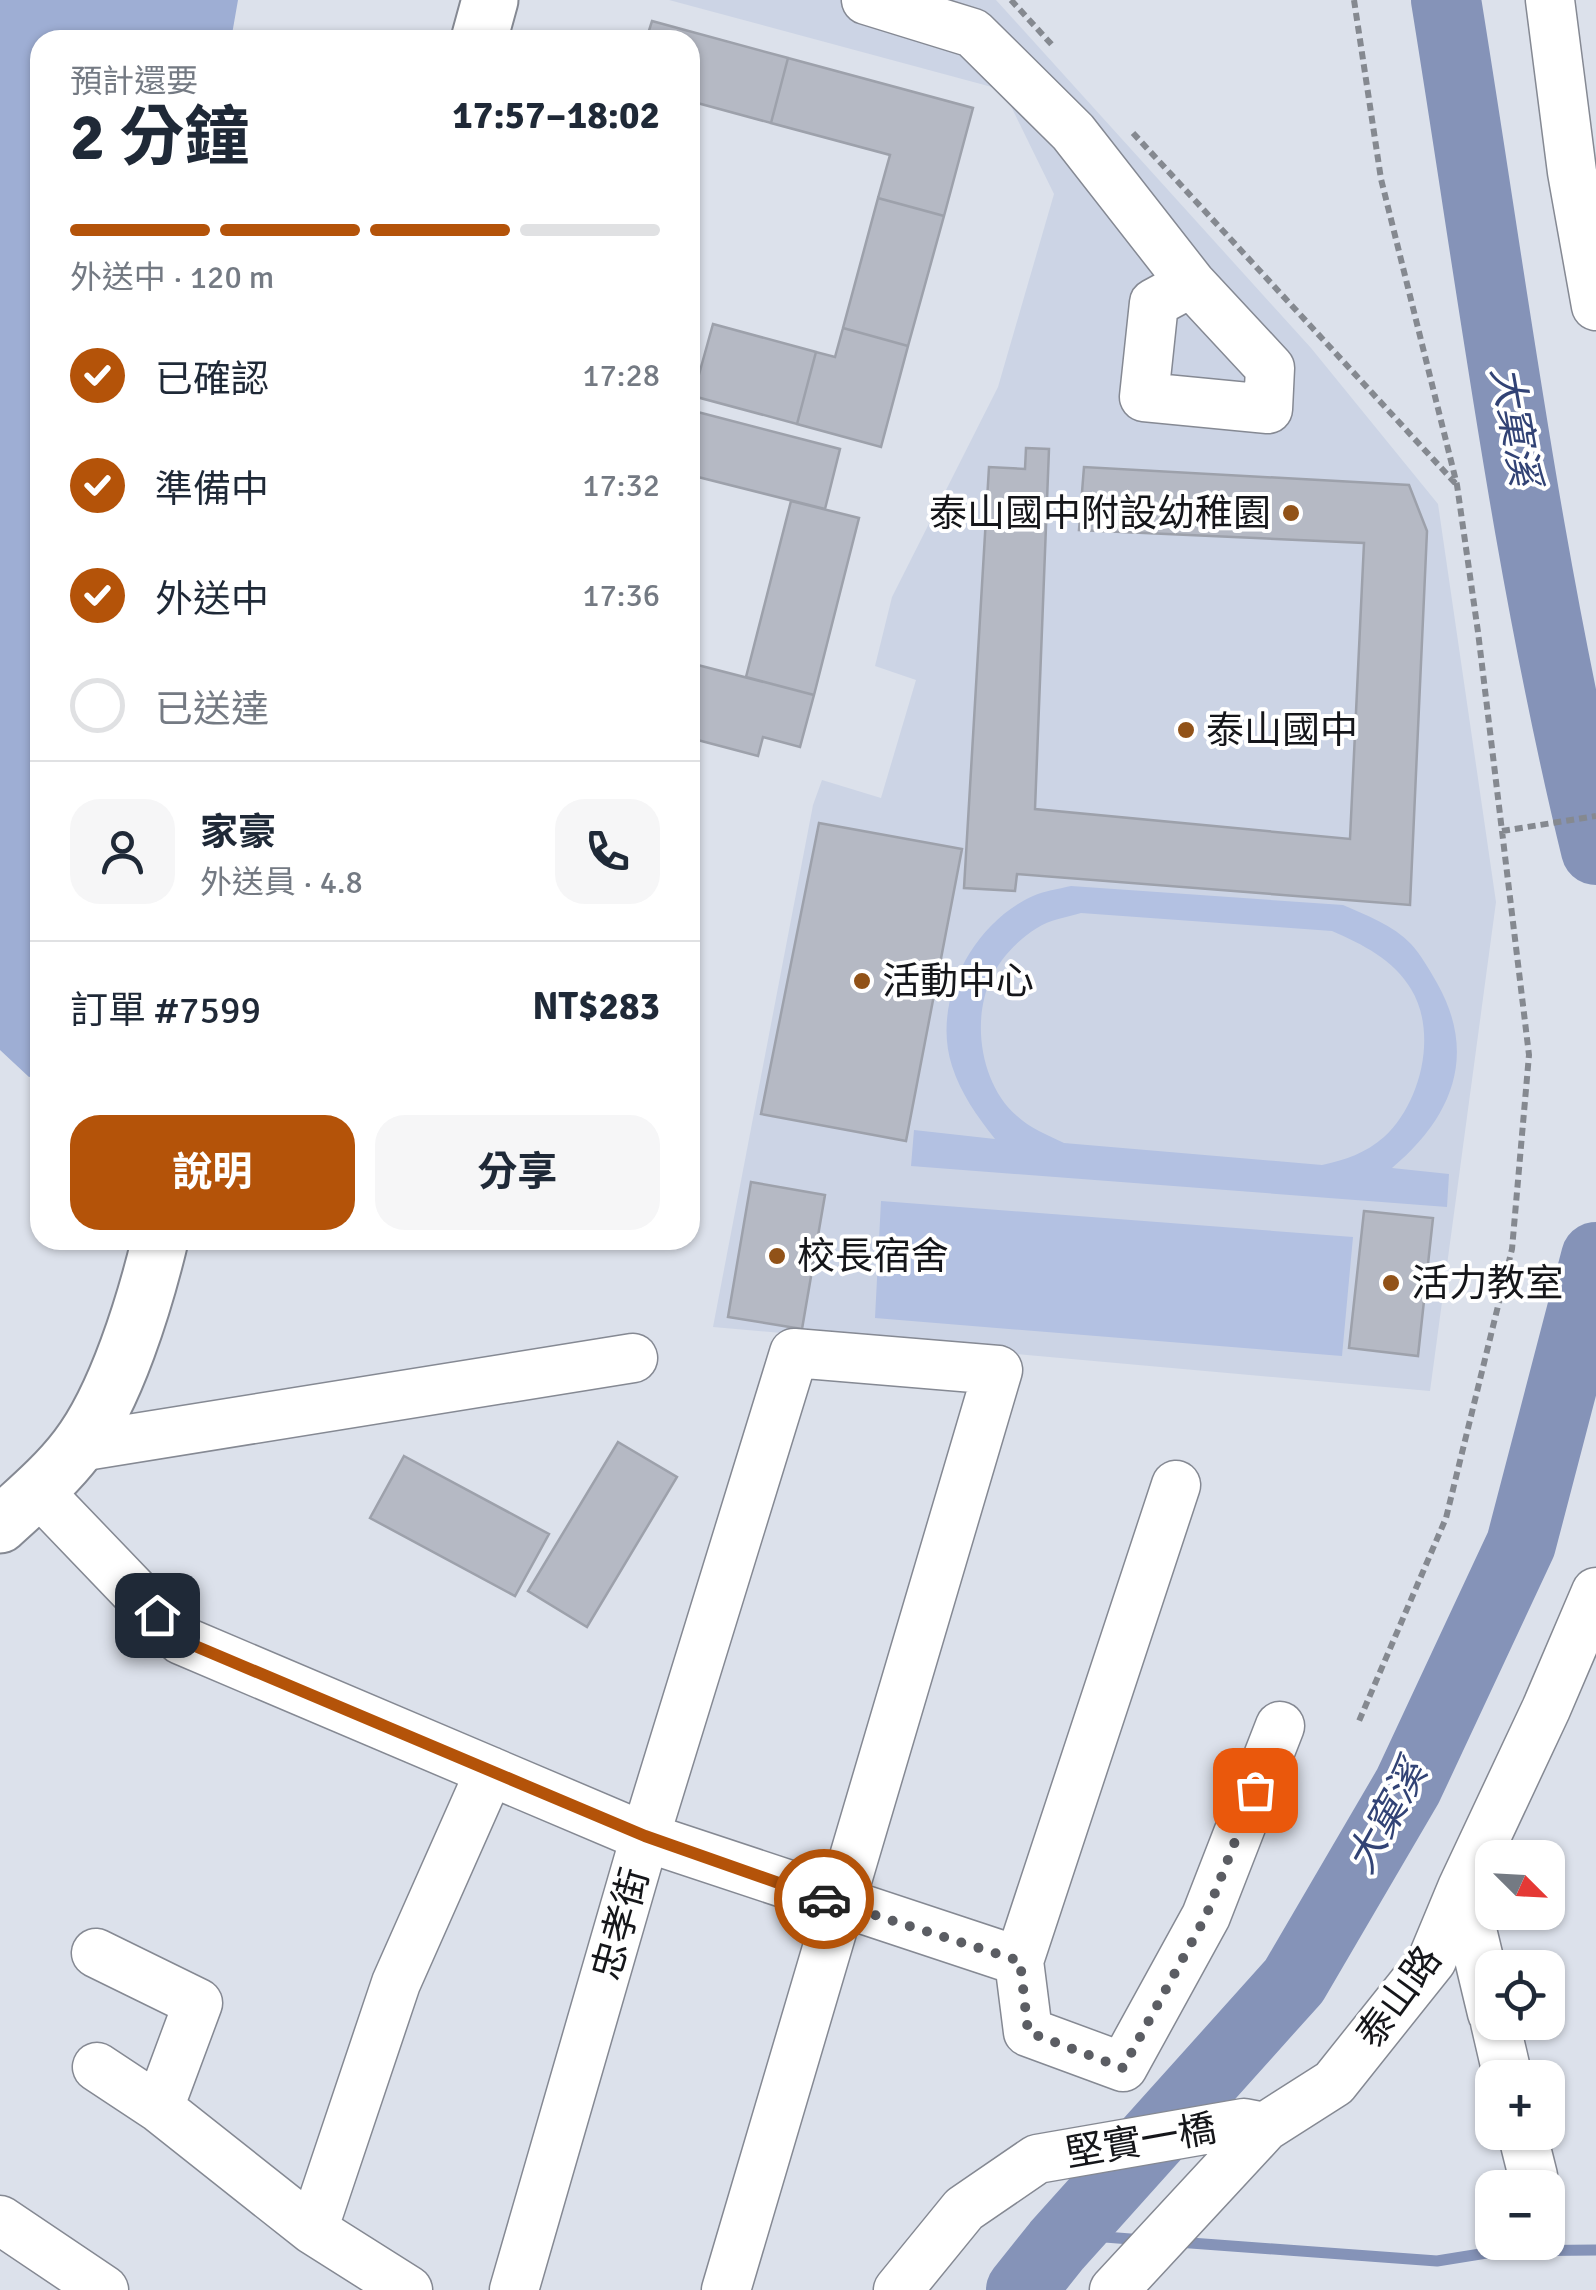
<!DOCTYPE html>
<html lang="zh-TW">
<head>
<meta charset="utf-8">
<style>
	:root { --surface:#fff; --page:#f6f6f7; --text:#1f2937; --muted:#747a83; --line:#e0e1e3; --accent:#b45309 }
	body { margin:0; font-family:Signika,"Noto Sans TC",sans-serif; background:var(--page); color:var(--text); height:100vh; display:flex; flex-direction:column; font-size:38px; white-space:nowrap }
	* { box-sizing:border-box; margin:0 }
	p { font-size:32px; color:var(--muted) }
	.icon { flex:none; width:55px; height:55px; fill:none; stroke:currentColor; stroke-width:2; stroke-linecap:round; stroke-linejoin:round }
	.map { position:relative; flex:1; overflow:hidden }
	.sheet { position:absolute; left:30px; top:30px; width:670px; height:1220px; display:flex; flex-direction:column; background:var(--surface); border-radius:30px; box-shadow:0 2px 8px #0004 }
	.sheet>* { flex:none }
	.needle { width:65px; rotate:114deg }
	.fabs { position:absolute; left:1475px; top:1840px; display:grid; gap:20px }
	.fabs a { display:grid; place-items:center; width:90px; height:90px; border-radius:20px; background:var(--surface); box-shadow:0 2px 8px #0004; font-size:50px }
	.pin { position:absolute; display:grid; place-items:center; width:85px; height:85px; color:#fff; margin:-42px; border-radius:20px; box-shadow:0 5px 15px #0006 }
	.courier { position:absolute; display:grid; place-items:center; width:100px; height:100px; margin:-50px; border:8px solid #b45309; border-radius:50%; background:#fff; color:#222; box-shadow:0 2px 12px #0007 }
	.summary em { font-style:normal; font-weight:700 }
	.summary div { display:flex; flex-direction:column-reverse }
	.summary { display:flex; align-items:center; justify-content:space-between; height:170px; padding:0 40px }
	h1 { font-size:65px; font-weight:700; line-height:75px }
	.bar { display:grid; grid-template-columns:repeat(4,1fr); gap:15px 10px; align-content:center; height:120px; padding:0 40px }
	.bar i { height:12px; border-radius:8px; background:var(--line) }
	.bar .selected { background:var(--accent) }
	.bar p { grid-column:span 4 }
	.line { display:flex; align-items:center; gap:25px; padding:0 40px; border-top:2px solid var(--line) }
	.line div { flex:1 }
	.round { display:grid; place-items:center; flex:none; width:105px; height:105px; border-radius:30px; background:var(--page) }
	ol { padding:0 40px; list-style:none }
	li { display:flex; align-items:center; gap:30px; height:110px }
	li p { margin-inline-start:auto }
	li .icon { padding:10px; border-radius:50%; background:var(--accent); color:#fff; stroke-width:4 }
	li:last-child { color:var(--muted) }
	li i { width:55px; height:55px; border:5px solid var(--line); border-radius:50% }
	.primary-button { display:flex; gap:20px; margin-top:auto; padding:20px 40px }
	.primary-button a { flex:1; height:115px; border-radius:30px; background:var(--accent); color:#fff; font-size:40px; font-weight:700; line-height:115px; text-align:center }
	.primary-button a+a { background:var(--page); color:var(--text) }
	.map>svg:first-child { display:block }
</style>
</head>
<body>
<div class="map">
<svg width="1596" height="2290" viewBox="0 0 1596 2290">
	<rect width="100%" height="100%" fill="#dce1eb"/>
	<path fill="#ccd4e5" d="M669,0H996L1311,348L1438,504L1496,902L1430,1391L713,1327L813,805L822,780L881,798L916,680L875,666L892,597L998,387L1054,194L1003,90Z"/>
	<path fill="#b3c1e2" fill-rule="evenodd" d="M1071,886L1343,905C1366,915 1393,925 1411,944C1421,955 1429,969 1437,983C1478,1055 1452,1118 1392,1168L1449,1174L1447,1207L911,1166L914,1130L995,1139C977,1116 961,1094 952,1066C931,1001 973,923 1033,896C1044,891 1058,889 1071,886ZM1081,913L1332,931C1362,944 1394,960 1411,989C1438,1033 1421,1103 1384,1137C1366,1153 1345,1160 1322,1165L1064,1143C1047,1135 1030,1128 1017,1116C981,1085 971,1021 991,979C1000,958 1018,940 1037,928C1049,920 1067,917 1081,913Z
		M881,1201L1353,1237L1342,1356L875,1318Z"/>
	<path fill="#9eaed4" d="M0,0H238L231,40H40V1075L29,1077L0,1050Z"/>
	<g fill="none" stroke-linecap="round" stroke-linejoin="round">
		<path stroke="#8593b8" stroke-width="11" d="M1067,2234L1143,2240
			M1177,2242L1437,2261L1499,2251L1596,2250"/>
		<path stroke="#8593b8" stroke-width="70" d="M1446,0C1492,284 1528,571 1596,850
			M1021,2290L1057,2245L1294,1981L1408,1786L1521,1544L1596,1257"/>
	</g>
	<path fill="#b5b9c4" stroke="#9da1ab" stroke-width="2.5" d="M652,21L788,58L771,123L690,101V40H646Z
		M788,58L973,108L944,216L878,198L890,155L771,123Z
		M878,198L944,216L908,346L843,328Z
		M713,324L816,352L797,424L693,396Z
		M843,328L908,346L881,447L797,424L816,352L835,357Z
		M690,410L840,449L825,509L690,475Z
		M1026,448L1049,449L1035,809L1350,839L1364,543L1079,530L1084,467L1409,485L1427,531L1410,905L1017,874L1015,891L964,888L989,467L1025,469Z
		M791,501L859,518L814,695L746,677Z
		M690,663L814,695L800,747L763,737L758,756L690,738Z
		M819,823L962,849L906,1141L761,1114Z
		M751,1182L825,1195L802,1329L728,1317Z
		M1364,1211L1433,1218L1418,1356L1349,1348Z
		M618,1442L677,1477L587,1627L528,1591Z
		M404,1456L549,1534L515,1596L370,1518Z"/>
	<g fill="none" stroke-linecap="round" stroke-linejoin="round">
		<defs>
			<path id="minor" d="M866,0L973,33L1073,132L1191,283L1270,368L1268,409L1144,397L1154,303L1191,283
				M1550,0L1572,172L1596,306
				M79,1447L633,1358
				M38,1491L181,1640L645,1837L514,2290
				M1462,1888L1492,2013
				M96,1953L198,2003L159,2108L313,2230L408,2290
				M1019,1961L1176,1485
				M1495,2022L1508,2078
				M97,2067L159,2108
				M1522,2132L1533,2176
				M0,2220L104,2290
				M313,2230L396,1983L490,1771
				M726,2290L998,1370L794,1353L645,1837L1019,1961L1028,2032L1123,2067L1206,1916L1280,1726
				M898,2290L964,2209L1037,2159L1244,2123L1265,2127L1334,2083L1432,1960L1462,1888L1546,1709L1596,1592
				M1114,2290L1265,2127"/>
			<path id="major" d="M479,40L490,0
				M0,1525C26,1501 55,1477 77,1448C116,1398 145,1302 160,1240"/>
		</defs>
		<use href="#minor" stroke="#858993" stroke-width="51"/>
		<use href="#major" stroke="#858993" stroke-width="59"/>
		<path stroke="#858990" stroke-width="6" stroke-dasharray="8 5" stroke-linecap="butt" d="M1011,0L1053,46
			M1354,0L1381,179L1457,485L1478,632L1529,1055L1512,1249L1446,1518L1359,1721
			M1133,133L1456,484
			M1502,831L1596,816"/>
		<use href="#minor" stroke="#fff" stroke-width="48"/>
		<use href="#major" stroke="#fff" stroke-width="55"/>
	</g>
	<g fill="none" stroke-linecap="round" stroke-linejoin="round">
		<path stroke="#5b5d63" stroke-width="10" stroke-dasharray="0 18" d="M824,1899L1020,1961L1028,2032L1123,2068L1206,1916L1255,1790"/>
		<path stroke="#b45309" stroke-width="12" d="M157,1615L181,1640L645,1836L824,1899"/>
	</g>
	<g fill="#915218" stroke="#fff" stroke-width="4">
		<circle cx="1291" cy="513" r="10"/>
		<circle cx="1186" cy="730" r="10"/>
		<circle cx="862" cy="981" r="10"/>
		<circle cx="777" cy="1256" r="10"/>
		<circle cx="1391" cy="1283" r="10"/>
	</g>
	<g text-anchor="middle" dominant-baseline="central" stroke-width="8" stroke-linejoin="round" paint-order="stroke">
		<g font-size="38" fill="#15161a" stroke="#fff" text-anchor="start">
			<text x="1271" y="513" text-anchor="end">泰山國中附設幼稚園</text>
			<text x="1206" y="730">泰山國中</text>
			<text x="882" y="981">活動中心</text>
			<text x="797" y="1256">校長宿舍</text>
			<text x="1411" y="1283">活力教室</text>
		</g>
		<g font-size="38" fill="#15161a" stroke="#fff">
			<text transform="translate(621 1924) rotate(-74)">忠孝街</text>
			<text transform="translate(1399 1997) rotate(-54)">泰山路</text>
			<text transform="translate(1141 2141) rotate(-10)">堅實一橋</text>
		</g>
		<g font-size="40" font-style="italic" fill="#324375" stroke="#fff">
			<text transform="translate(1515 426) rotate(80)">大窠溪</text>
			<text transform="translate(1387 1817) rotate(-61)">大窠溪</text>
		</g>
	</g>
</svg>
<div class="fabs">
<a><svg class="needle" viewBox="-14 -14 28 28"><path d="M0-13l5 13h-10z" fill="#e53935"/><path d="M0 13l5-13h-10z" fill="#747a83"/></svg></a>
<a><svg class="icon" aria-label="locate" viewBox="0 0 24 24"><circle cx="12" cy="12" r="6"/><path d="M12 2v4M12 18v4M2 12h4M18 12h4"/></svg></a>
<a>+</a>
<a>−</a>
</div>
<div class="pin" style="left:1255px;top:1790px;background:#ea580c"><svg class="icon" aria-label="bag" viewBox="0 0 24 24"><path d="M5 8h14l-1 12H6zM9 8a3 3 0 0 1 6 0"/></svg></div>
<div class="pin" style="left:157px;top:1615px;background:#1f2937"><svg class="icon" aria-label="home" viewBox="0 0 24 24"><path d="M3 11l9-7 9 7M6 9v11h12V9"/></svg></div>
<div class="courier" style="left:824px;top:1899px"><svg class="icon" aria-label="car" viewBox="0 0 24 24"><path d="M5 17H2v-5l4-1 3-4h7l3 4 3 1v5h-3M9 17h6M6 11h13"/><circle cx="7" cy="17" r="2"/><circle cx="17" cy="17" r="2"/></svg></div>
<section class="sheet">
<div class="summary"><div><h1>2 分鐘</h1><p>預計還要</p></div><em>17:57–18:02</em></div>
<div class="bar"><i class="selected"></i><i class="selected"></i><i class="selected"></i><i></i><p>外送中 · 120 m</p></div>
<ol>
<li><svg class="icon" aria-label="check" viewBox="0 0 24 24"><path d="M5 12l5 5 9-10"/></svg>已確認<p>17:28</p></li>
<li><svg class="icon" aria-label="check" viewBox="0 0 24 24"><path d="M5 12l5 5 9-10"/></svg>準備中<p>17:32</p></li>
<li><svg class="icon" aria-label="check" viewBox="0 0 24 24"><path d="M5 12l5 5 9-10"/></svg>外送中<p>17:36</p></li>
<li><i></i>已送達</li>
</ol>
<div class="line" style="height:180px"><a class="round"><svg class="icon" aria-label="person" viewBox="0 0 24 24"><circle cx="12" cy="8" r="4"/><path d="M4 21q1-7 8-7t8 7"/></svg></a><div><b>家豪</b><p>外送員 · 4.8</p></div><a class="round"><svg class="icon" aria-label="phone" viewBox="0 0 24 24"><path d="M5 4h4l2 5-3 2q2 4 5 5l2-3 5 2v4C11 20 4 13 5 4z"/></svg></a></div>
<div class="line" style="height:130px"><div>訂單 #7599</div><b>NT$283</b></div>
<div class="primary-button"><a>說明</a><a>分享</a></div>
</section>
</div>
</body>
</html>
